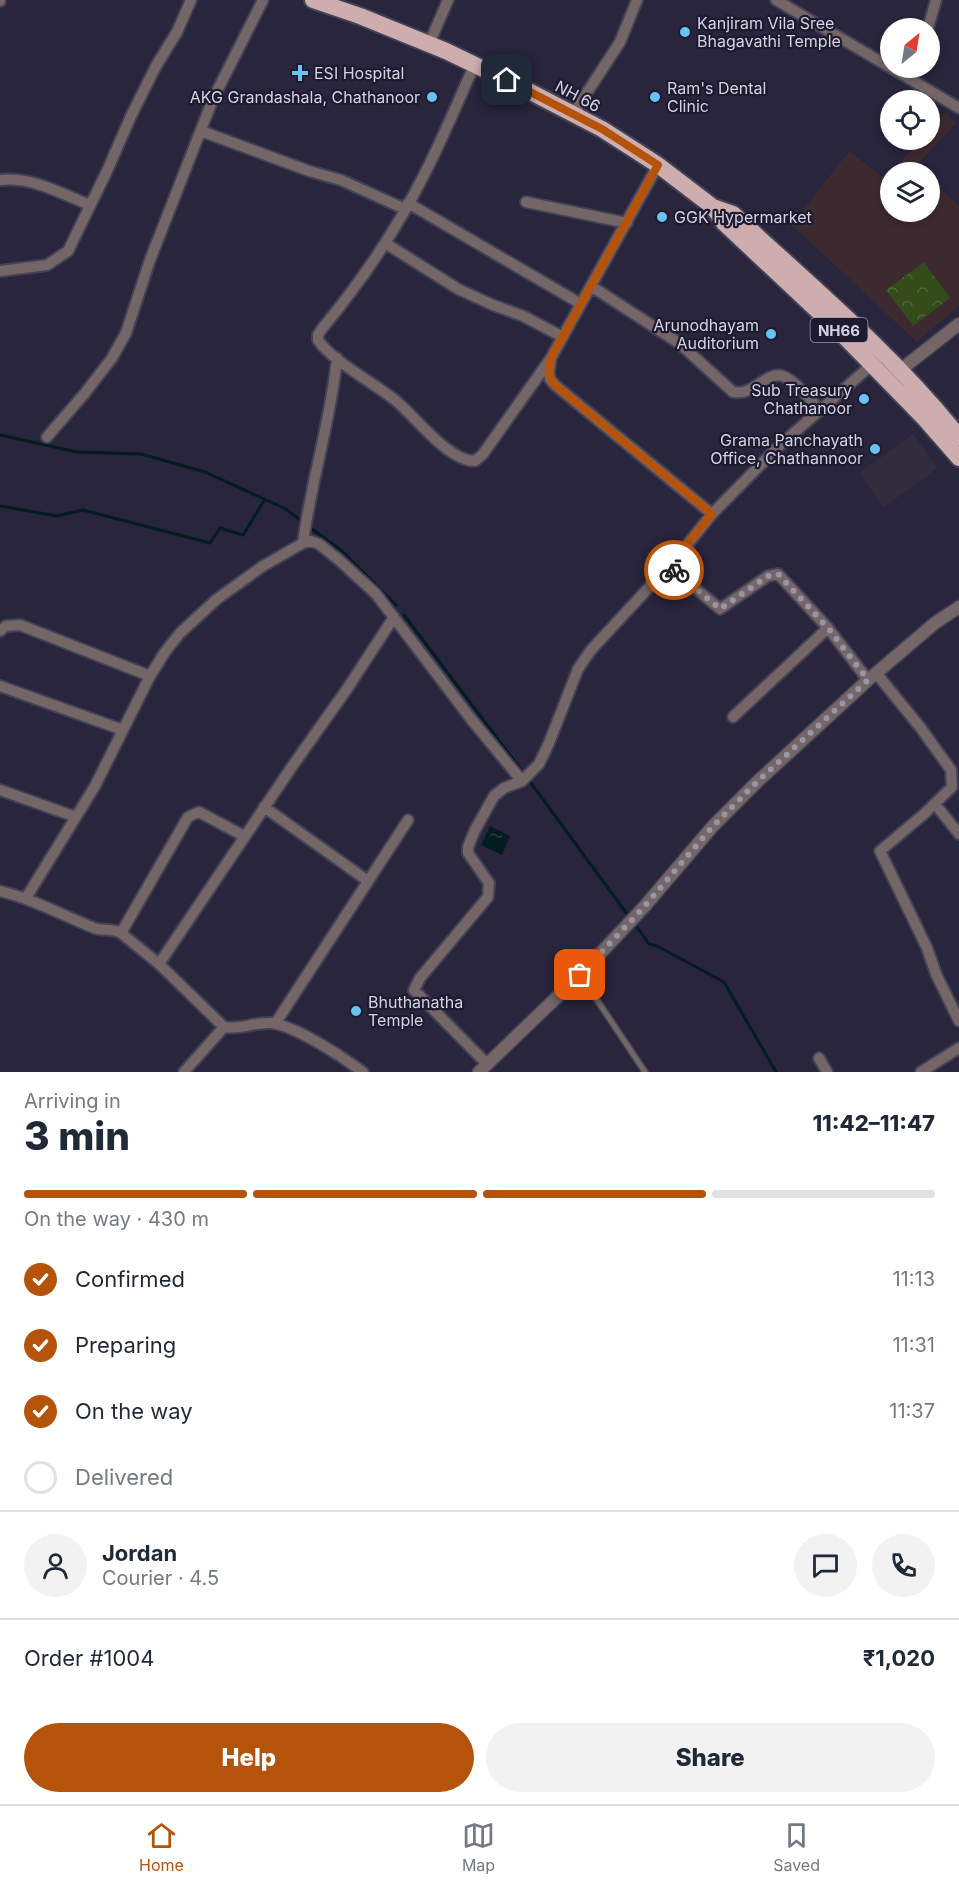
<!DOCTYPE html>
<html lang="en">
<head>
<meta charset="utf-8">
<style>
	:root { --surface:#fff; --page:#f2f2f3; --text:#1f2937; --muted:#747a83; --line:#e0e1e3; --accent:#b45309 }
	body { margin:0; font-family:Inter,sans-serif; background:var(--page); color:var(--text); height:100vh; display:flex; flex-direction:column; font-size:22px; white-space:nowrap }
	* { box-sizing:border-box; margin:0 }
	p { font-size:20px; color:var(--muted) }
	.icon { flex:none; width:33px; height:33px; fill:none; stroke:currentColor; stroke-width:2; stroke-linecap:round; stroke-linejoin:round }
	.map { position:relative; height:1072px; overflow:hidden }
	.details { display:flex; flex-direction:column; background:var(--surface); flex:1 }
	.details>* { flex:none }
	.needle { width:39px; rotate:30deg }
	.fabs { position:absolute; left:880px; top:18px; display:grid; gap:12px }
	.fabs a { display:grid; place-items:center; width:60px; height:60px; border-radius:50%; background:var(--surface); box-shadow:0 3px 9px #0003; font-size:30px }
	.pin { position:absolute; display:grid; place-items:center; width:51px; height:51px; color:#fff; margin:-26px; border-radius:12px; box-shadow:0 3px 9px #0006 }
	.courier { position:absolute; display:grid; place-items:center; width:60px; height:60px; margin:-30px; border:4px solid #b45309; border-radius:50%; background:#fff; color:#222; box-shadow:0 2px 8px #0007 }
	.summary em { font-style:normal; font-weight:800 }
	.summary div { display:flex; flex-direction:column-reverse }
	.summary { display:flex; align-items:center; justify-content:space-between; height:102px; padding:0 24px }
	h1 { font-size:39px; font-weight:800; line-height:45px }
	.bar { display:grid; grid-template-columns:repeat(4,1fr); gap:9px 6px; align-content:center; height:72px; padding:0 24px }
	.bar i { height:8px; border-radius:4px; background:var(--line) }
	.bar .selected { background:var(--accent) }
	.bar p { grid-column:span 4 }
	.line { display:flex; align-items:center; gap:15px; padding:0 24px; border-top:2px solid var(--line) }
	.line div { flex:1 }
	.round { display:grid; place-items:center; flex:none; width:63px; height:63px; border-radius:32px; background:var(--page) }
	ol { padding:0 24px; list-style:none }
	li { display:flex; align-items:center; gap:18px; height:66px }
	li p { margin-inline-start:auto }
	li .icon { padding:6px; border-radius:50%; background:var(--accent); color:#fff; stroke-width:4 }
	li:last-child { color:var(--muted) }
	li i { width:33px; height:33px; border:3px solid var(--line); border-radius:50% }
	.primary-button { display:flex; gap:12px; margin-top:auto; padding:12px 24px }
	.primary-button a { flex:1; height:69px; border-radius:36px; background:var(--accent); color:#fff; font-size:24px; font-weight:800; line-height:69px; text-align:center }
	.primary-button a+a { background:var(--page); color:var(--text) }
	.dock { display:flex; justify-content:space-around; align-items:center; height:84px; border-top:2px solid var(--line); background:var(--surface); font-size:16px; color:var(--muted) }
	.dock a { display:grid; justify-items:center; gap:3px }
	.dock .selected { color:var(--accent) }
	.map>svg:first-child { display:block }
</style>
</head>
<body>
<div class="map">
<svg width="959" height="1072" viewBox="0 0 959 1072">
	<defs>
		<pattern id="forest-crowns" width="20" height="18" patternUnits="userSpaceOnUse" patternTransform="scale(1.5)"><rect width="20" height="18" fill="#334c1a"/><path d="M2 6a3 3 0 1 1 6 0M12 15a3 3 0 1 1 6 0" fill="none" stroke="#50653b"/></pattern>
		<pattern id="water-ripples" width="26" height="14" patternUnits="userSpaceOnUse" patternTransform="scale(1.5)"><rect width="26" height="14" fill="#021c22"/><path d="M2 4q2-2 4 0t4 0M15 11q2-2 4 0t4 0" fill="none" stroke="#263c42"/></pattern>
	</defs>
	<rect width="100%" height="100%" fill="#28253c"/>
	<path fill="#332c3c" d="M913,434L938,468L884,507L859,473Z"/>
	<path fill="#3d2a30" d="M946,113L956,123L916,166L923,172H891V212H930V179L959,206V306L917,342L792,225L849,151L885,179L921,140H930V130Z"/>
	<path fill="url(#forest-crowns)" d="M924,262L950,298L913,326L886,290Z"/>
	<path fill="url(#water-ripples)" d="M490,826L510,836L502,855L481,845Z"/>
	<g fill="none" stroke-linecap="round" stroke-linejoin="round">
		<path stroke="#021c22" stroke-width="3" d="M0,435L77,452L141,454L205,472L284,508L303,522
			M0,506L57,516L83,510L210,543L220,528L243,535L265,499
			M308,526L342,551L396,605
			M404,615L522,771
			M531,783L630,918
			M634,923L649,944L657,946L724,982L776,1072"/>
		<defs>
			<path id="service" d="M581,976L645,1072"/>
			<path id="minor" d="M776,0L959,108
				M0,1V0
				M928,28L936,0
				M429,44L448,0
				M475,64C458,101 443,138 425,173C397,229 361,282 321,330L318,335V340C332,361 374,383 395,400C416,417 448,461 475,461L483,454L551,358
				M573,114L620,42L637,0
				M201,131L309,171L341,180L405,209
				M658,165L551,358L549,372L550,379L555,385L712,514
				M0,180C31,176 62,194 90,205
				M526,202L627,223
				M408,203L581,304
				M385,243L458,289L493,305L523,316L563,337
				M0,271L47,265L68,251L107,171L131,116L156,66L177,32L191,0
				M591,286L679,343L733,392C754,397 768,368 785,377C798,384 810,399 820,410
				M47,437L85,393L112,358L126,333L150,260L213,99L263,0
				M303,543C311,481 331,420 337,358
				M669,566L720,609L768,576L778,574L828,628L868,680
				M0,631L6,626L20,625L150,676
				M876,673L920,727L951,770L952,787L924,814L880,851L927,948L936,974L959,1021
				M0,686L123,730
				M733,717L828,628
				M0,790L76,817
				M935,804L959,834
				M264,807L368,881
				M0,891C33,899 62,915 94,928C103,931 113,928 121,933L159,964L224,1027C239,1030 255,1022 271,1023C296,1026 342,1057 363,1072
				M26,898L95,786L150,676L165,652L180,633L217,599L263,566L303,543L311,541L319,544L339,560L376,594L471,719L522,781
				M121,933L188,817L199,812L244,836
				M159,964L291,768L347,689L394,617
				M275,1024L408,820
				M819,1058L827,1072
				M487,1064L414,990L420,978L488,897L489,883L468,853V847L475,830L494,796L504,788L522,781L539,764L549,743L578,669L591,650L679,555L712,514L779,446L876,361
				M184,1072L224,1027
				M921,1072L959,1048"/>
			<path id="tertiary" d="M894,375L959,324
				M479,1072L580,975L644,907L713,826L757,782L868,680L935,623L959,607"/>
			<path id="trunk" d="M313,0L360,16L446,51L523,88L602,129L658,165L713,207L733,214C811,286 893,354 959,437
				M713,207L724,223L837,329L925,419L959,458"/>
		</defs>
		<use href="#service" stroke="#434156" stroke-width="8"/>
		<use href="#minor" stroke="#434156" stroke-width="14"/>
		<use href="#tertiary" stroke="#434156" stroke-width="15"/>
		<use href="#trunk" stroke="#434156" stroke-width="20"/>
		<use href="#service" stroke="#746566" stroke-width="5"/>
		<use href="#minor" stroke="#746566" stroke-width="10"/>
		<use href="#tertiary" stroke="#746566" stroke-width="12"/>
		<use href="#trunk" stroke="#ceadaf" stroke-width="16"/>
	</g>
	<g fill="none" stroke-linecap="round" stroke-linejoin="round">
		<path stroke="#9795a7" stroke-width="6" stroke-dasharray="0 10.8" d="M580,975L644,907L713,826L757,782L868,680L828,628L778,574L768,576L720,609L674,570"/>
		<path stroke="#b45309" stroke-width="8" d="M507,80L602,129L658,165L551,358C548,368 548,377 555,385L712,514L669,566L674,570"/>
	</g>
	<g fill="#69c3f1" stroke="#1e1b31" stroke-width="2">
		<circle cx="685" cy="32" r="6"/>
		<path d="M297 64h6v6h6v6h-6v6h-6v-6h-6v-6h6z"/>
		<circle cx="432" cy="97" r="6"/>
		<circle cx="655" cy="97" r="6"/>
		<circle cx="662" cy="217" r="6"/>
		<circle cx="771" cy="334" r="6"/>
		<circle cx="864" cy="399" r="6"/>
		<circle cx="875" cy="449" r="6"/>
		<circle cx="356" cy="1011" r="6"/>
	</g>
	<g text-anchor="middle" dominant-baseline="central" stroke-width="4.5" stroke-linejoin="round" paint-order="stroke">
		<rect fill="#1e1b31" stroke="#9d9bac" stroke-width="1.5" x="810.5" y="318" width="57" height="24" rx="4.5"/>
		<g font-size="15" font-weight="bold" fill="#d3d2e1">
			<text x="839" y="330">NH66</text>
		</g>
		<g font-size="16" fill="#d3d2e1" stroke="#1e1b31" text-anchor="start">
			<text x="697" y="23">Kanjiram Vila Sree<tspan x="697" dy="18">Bhagavathi Temple</tspan></text>
			<text x="314" y="73">ESI Hospital</text>
			<text x="667" y="88">Ram's Dental<tspan x="667" dy="18">Clinic</tspan></text>
			<text x="420" y="97" text-anchor="end">AKG Grandashala, Chathanoor</text>
			<text x="674" y="217">GGK Hypermarket</text>
			<text x="759" y="325" text-anchor="end">Arunodhayam<tspan x="759" dy="18">Auditorium</tspan></text>
			<text x="852" y="390" text-anchor="end">Sub Treasury<tspan x="852" dy="18">Chathanoor</tspan></text>
			<text x="863" y="440" text-anchor="end">Grama Panchayath<tspan x="863" dy="18">Office, Chathannoor</tspan></text>
			<text x="368" y="1002">Bhuthanatha<tspan x="368" dy="18">Temple</tspan></text>
		</g>
		<g font-size="16" fill="#d3d2e1" stroke="#1e1b31">
			<text transform="translate(578 96) rotate(28)">NH 66</text>
		</g>
	</g>
</svg>
<div class="fabs">
<a><svg class="needle" viewBox="-14 -14 28 28"><path d="M0-13l5 13h-10z" fill="#e53935"/><path d="M0 13l5-13h-10z" fill="#747a83"/></svg></a>
<a><svg class="icon" aria-label="locate" viewBox="0 0 24 24"><circle cx="12" cy="12" r="6"/><path d="M12 2v4M12 18v4M2 12h4M18 12h4"/></svg></a>
<a><svg class="icon" aria-label="layers" viewBox="0 0 24 24"><path d="M12 4l9 5-9 5-9-5zM3 14l9 5 9-5"/></svg></a>
</div>
<div class="pin" style="left:580px;top:975px;background:#ea580c"><svg class="icon" aria-label="bag" viewBox="0 0 24 24"><path d="M5 8h14l-1 12H6zM9 8a3 3 0 0 1 6 0"/></svg></div>
<div class="pin" style="left:507px;top:80px;background:#1f2937"><svg class="icon" aria-label="home" viewBox="0 0 24 24"><path d="M3 11l9-7 9 7M6 9v11h12V9"/></svg></div>
<div class="courier" style="left:674px;top:570px"><svg class="icon" aria-label="bike" viewBox="0 0 24 24"><circle cx="6" cy="16" r="4"/><circle cx="18" cy="16" r="4"/><path d="M6 16l4-8h5l3 8M10 8l3 8H6M13 5h3"/></svg></div>
</div>
<section class="details">
<div class="summary"><div><h1>3 min</h1><p>Arriving in</p></div><em>11:42–11:47</em></div>
<div class="bar"><i class="selected"></i><i class="selected"></i><i class="selected"></i><i></i><p>On the way · 430 m</p></div>
<ol>
<li><svg class="icon" aria-label="check" viewBox="0 0 24 24"><path d="M5 12l5 5 9-10"/></svg>Confirmed<p>11:13</p></li>
<li><svg class="icon" aria-label="check" viewBox="0 0 24 24"><path d="M5 12l5 5 9-10"/></svg>Preparing<p>11:31</p></li>
<li><svg class="icon" aria-label="check" viewBox="0 0 24 24"><path d="M5 12l5 5 9-10"/></svg>On the way<p>11:37</p></li>
<li><i></i>Delivered</li>
</ol>
<div class="line" style="height:108px"><a class="round"><svg class="icon" aria-label="person" viewBox="0 0 24 24"><circle cx="12" cy="8" r="4"/><path d="M4 21q1-7 8-7t8 7"/></svg></a><div><b>Jordan</b><p>Courier · 4.5</p></div><a class="round"><svg class="icon" aria-label="chat" viewBox="0 0 24 24"><path d="M4 5h16v11H9l-5 4z"/></svg></a><a class="round"><svg class="icon" aria-label="phone" viewBox="0 0 24 24"><path d="M5 4h4l2 5-3 2q2 4 5 5l2-3 5 2v4C11 20 4 13 5 4z"/></svg></a></div>
<div class="line" style="height:78px"><div>Order #1004</div><b>₹1,020</b></div>
<div class="primary-button"><a>Help</a><a>Share</a></div>
</section>
<nav class="dock">
<a class="selected"><svg class="icon" aria-label="home" viewBox="0 0 24 24"><path d="M3 11l9-7 9 7M6 9v11h12V9"/></svg>Home</a>
<a><svg class="icon" aria-label="map" viewBox="0 0 24 24"><path d="M3 6l6-2 6 2 6-2v14l-6 2-6-2-6 2zM9 4v14M15 6v14"/></svg>Map</a>
<a><svg class="icon" aria-label="saved" viewBox="0 0 24 24"><path d="M7 4h10v16l-5-4-5 4z"/></svg>Saved</a>
</nav>
</body>
</html>
